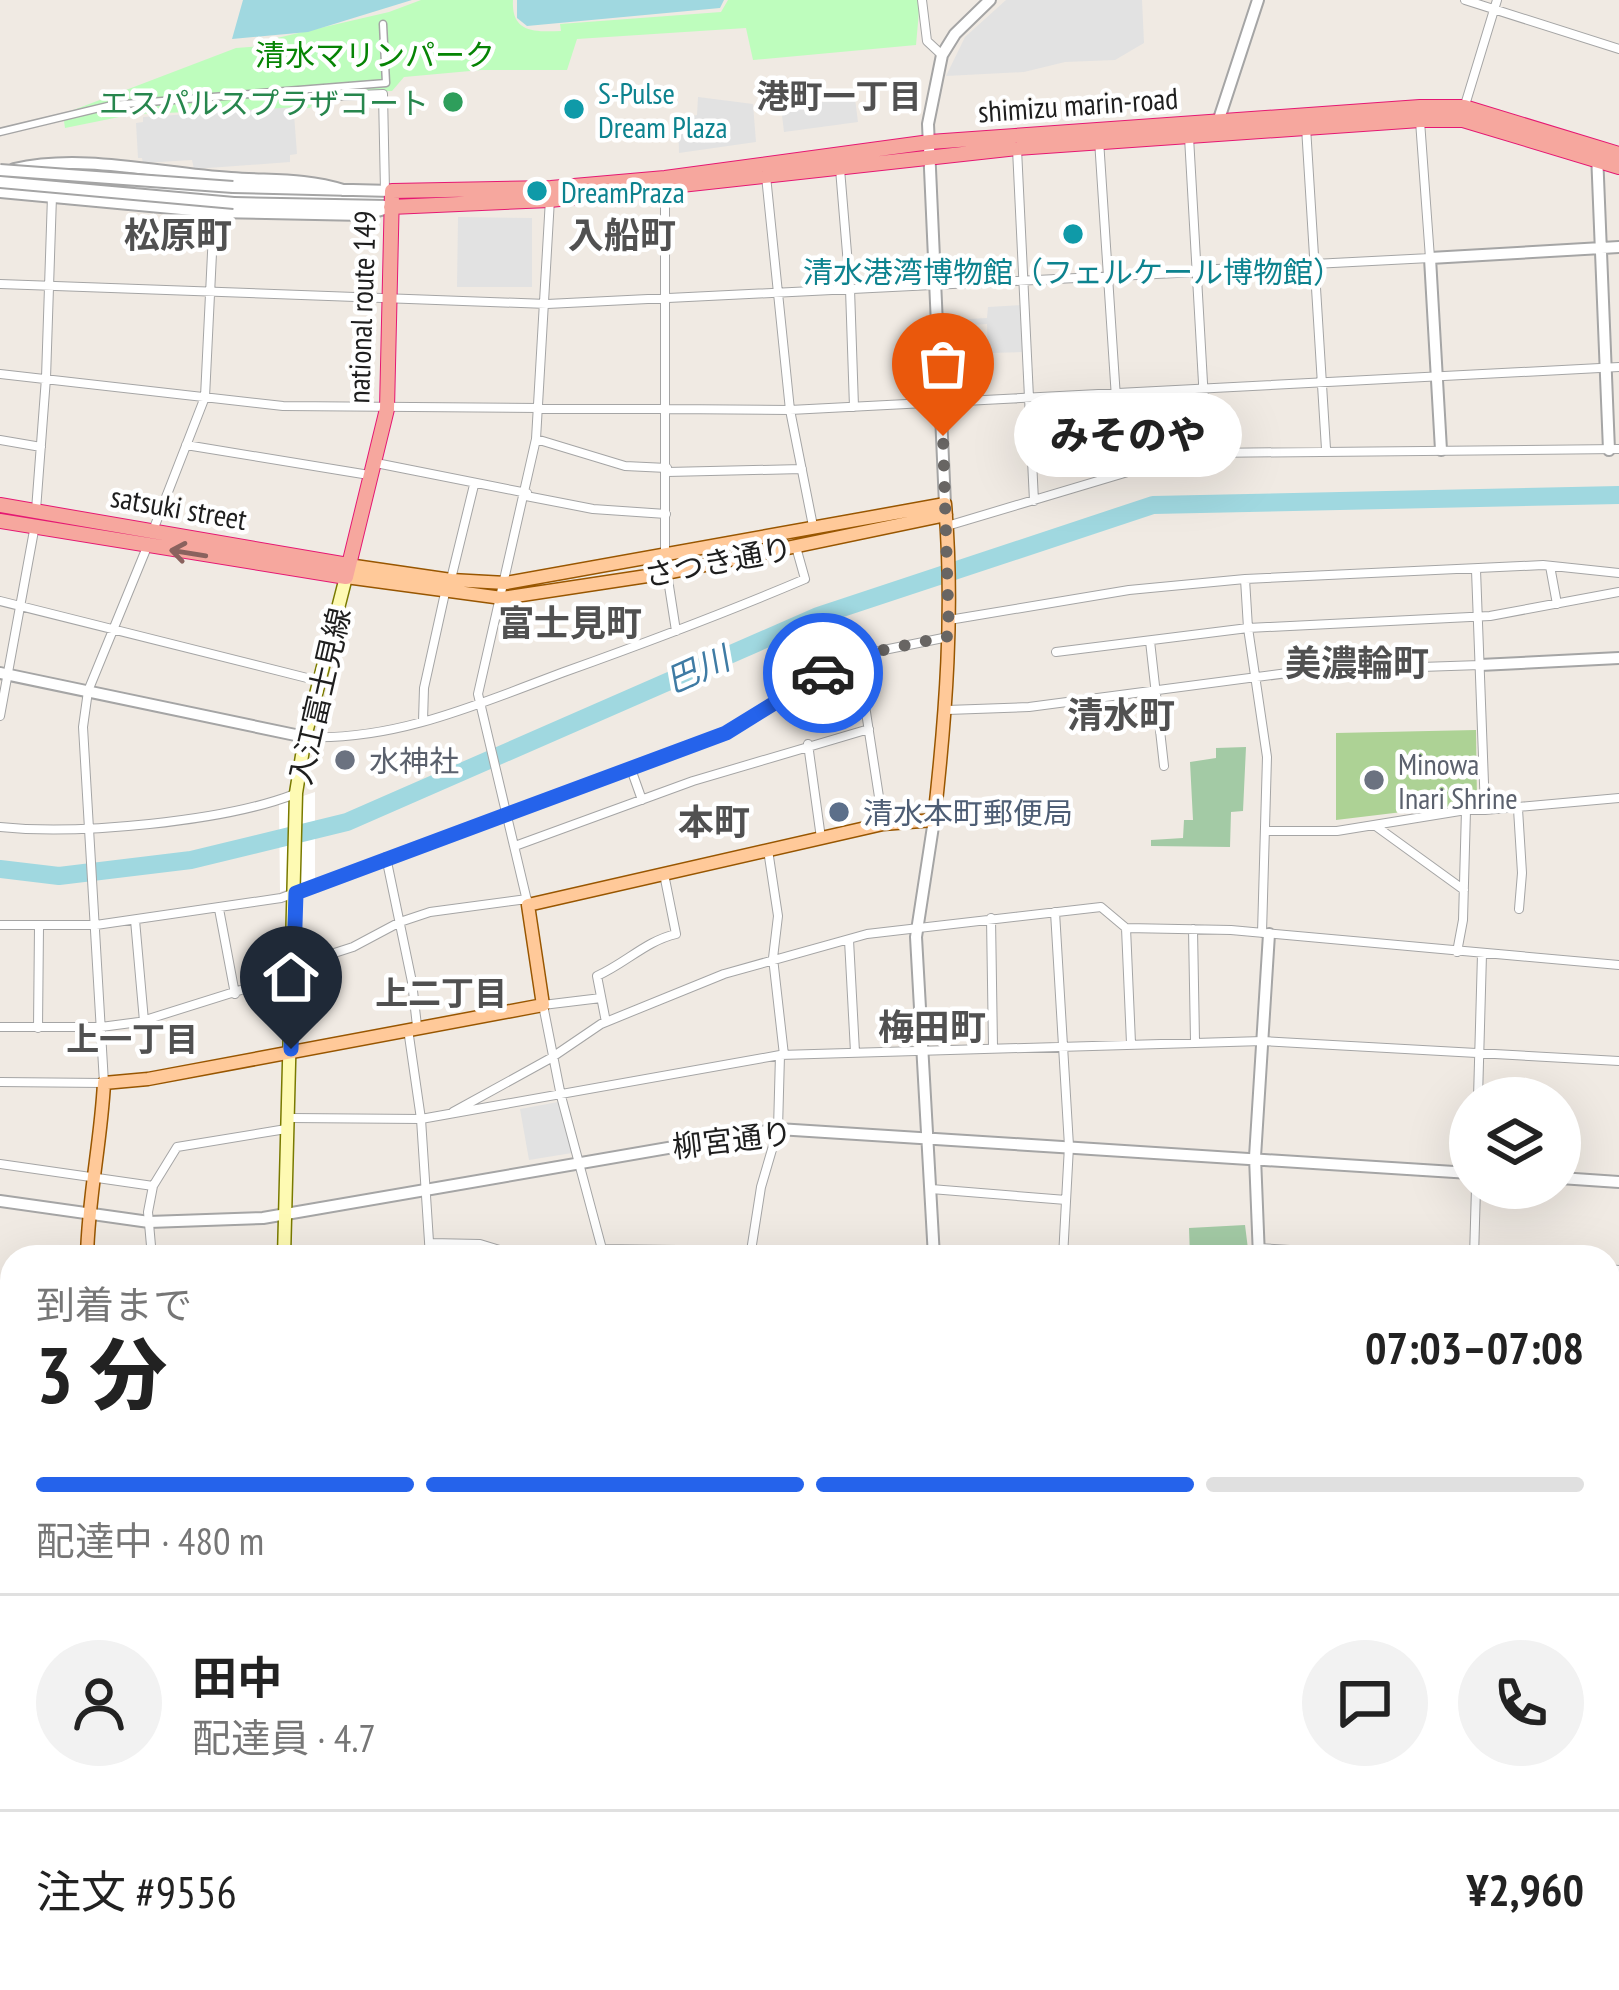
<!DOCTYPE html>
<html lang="ja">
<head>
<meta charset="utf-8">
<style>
	:root { --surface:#fff; --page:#f2f2f2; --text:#222; --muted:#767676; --line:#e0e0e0; --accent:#2563eb }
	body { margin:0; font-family:"PT Sans Narrow","Noto Sans JP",sans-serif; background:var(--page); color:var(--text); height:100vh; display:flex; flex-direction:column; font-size:45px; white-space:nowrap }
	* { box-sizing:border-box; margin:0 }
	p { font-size:39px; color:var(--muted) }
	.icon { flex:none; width:66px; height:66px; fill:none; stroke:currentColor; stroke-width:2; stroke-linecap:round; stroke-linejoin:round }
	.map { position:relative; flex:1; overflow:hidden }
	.drawer { position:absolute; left:0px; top:1245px; width:1620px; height:747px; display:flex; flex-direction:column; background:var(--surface); border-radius:36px 36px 0 0; box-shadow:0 12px 48px #0002 }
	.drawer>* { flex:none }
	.fabs { position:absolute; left:1449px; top:1077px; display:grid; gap:24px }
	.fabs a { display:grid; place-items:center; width:132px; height:132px; border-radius:50%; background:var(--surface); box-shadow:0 12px 48px #0002; font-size:60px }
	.pin { position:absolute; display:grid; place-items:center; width:102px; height:102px; color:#fff; margin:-123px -51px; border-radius:50% 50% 50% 0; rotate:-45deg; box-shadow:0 0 12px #0007 }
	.pin .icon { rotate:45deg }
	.courier { position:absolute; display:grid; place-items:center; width:120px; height:120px; margin:-60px; border:9px solid #2563eb; border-radius:50%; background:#fff; color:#222; box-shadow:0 3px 15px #0007 }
	.bubble { position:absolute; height:84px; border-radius:42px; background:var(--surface); box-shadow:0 12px 48px #0002; font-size:39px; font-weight:800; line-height:84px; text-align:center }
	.overview em { font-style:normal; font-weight:800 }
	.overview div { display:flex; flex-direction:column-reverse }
	.overview { display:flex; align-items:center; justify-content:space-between; height:204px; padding:0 36px }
	h1 { font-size:78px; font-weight:800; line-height:90px }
	.bar { display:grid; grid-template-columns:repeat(4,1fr); gap:18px 12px; align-content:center; height:144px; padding:0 36px }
	.bar i { height:15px; border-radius:9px; background:var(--line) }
	.bar .current { background:var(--accent) }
	.bar p { grid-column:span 4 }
	.line { display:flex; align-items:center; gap:30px; padding:0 36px; border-top:3px solid var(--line) }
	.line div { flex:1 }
	.round { display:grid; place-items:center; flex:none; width:126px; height:126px; border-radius:63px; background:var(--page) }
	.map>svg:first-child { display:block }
</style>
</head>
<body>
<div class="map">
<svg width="1619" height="1990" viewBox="0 0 1619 1990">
	<rect width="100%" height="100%" fill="#f0eae3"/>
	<path fill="#fffcdd" d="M483,1980H782L783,1990H483Z"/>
	<path fill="#add295" d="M1476,730L1477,803L1336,820V733Z"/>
	<path fill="#a3caa5" d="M1246,747L1243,811L1231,812L1230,847L1151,846V840L1183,838L1184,820H1193L1190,762L1216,758V748Z
		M1245,1225L1249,1257H1190L1189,1228Z"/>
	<path fill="#befdbd" d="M421,0H513C511,33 535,32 561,31L560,24L721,12L728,0H920L916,45L753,60L746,28L577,39L567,70H481L404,77L392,91L319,92L310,108L134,114L65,128L63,114L236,48L264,46V41L389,12Z"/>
	<path fill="#e2e2e2" d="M1006,0H1142L1144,43L1115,60L1065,62L1024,72L946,76L965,37Z
		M698,97L753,104L756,142L679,153L678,119L697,115Z
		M855,98L858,122L784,132L781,107Z
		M298,107L294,114L297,154L290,155V162L194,169L192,160L143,163L142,158H138L136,123L143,122V117Z
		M458,217L532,218V287H457Z
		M1023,305L1025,352L988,353L987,324L954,326V320L987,318L988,307Z
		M558,1102L572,1153L529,1160L520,1109Z"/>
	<path fill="#a0d8e0" d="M243,0H412L308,32L232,39Z
		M517,0H724L720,8L527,26L517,18Z"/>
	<path fill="#fff" d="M0,170L392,191L391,207L234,203L0,183Z
		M315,792V880L280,892L279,804Z"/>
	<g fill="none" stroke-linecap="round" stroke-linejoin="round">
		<path stroke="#a0d8e0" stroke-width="18" d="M0,869L59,876L191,860L347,822L818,616L1153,505L1619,495"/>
		<defs>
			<path id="pedestrian" d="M0,132L112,105L386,83L383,24"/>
			<path id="minor" d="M922,0L927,41L942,55
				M1465,0L1619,49
				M312,97L383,94L385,191
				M1465,105L1497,0
				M1306,127L1326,449
				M1189,137L1207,453
				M1099,140L1121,474
				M1017,149L1034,501
				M840,169L850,289L854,407
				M766,176L790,410L813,526
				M665,178V555
				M1197,270L1430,258L1420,121
				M0,284L547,304L1197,272
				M0,374L283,406L790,410L1619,367
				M536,439L625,466L667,468
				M0,440L41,447
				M186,445L369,475
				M376,463L527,493
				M667,472L802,469
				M526,496L593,509L666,514
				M36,510L46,378L52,196
				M947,526L1168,460L1207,453L1619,449
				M152,533L205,397L214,212
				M1550,566L1557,604
				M667,573L676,631
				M451,579L474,485
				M1245,579L1248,628L1267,757L1262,933
				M0,601L319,681
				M949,620L1129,590L1245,579L1543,565L1619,573
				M1150,641L1164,766
				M1056,652L1248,628L1490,616L1619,592
				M858,660L883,823
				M947,710L1029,707L1303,671L1480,665
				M0,716L35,525
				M423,721L424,688L445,593
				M306,737C396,741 481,703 564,672C645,643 725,613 805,579L796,547
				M808,744L821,838
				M631,769L642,800
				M1518,809L1522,873L1519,909
				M1485,810L1619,798
				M0,827C77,835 223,822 295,794
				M1377,827L1464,890
				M1267,831H1337L1466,810
				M515,846L693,781L869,729
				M768,850L778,916L773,958L784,1055
				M386,857L412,982L417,1026
				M528,905L478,694L536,439L550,199
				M219,909L235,994
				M1055,912L1069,1146L1063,1257
				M991,918L993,1047
				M135,920L144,1021
				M0,925H96L281,898L726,733L802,683L831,669L879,651L948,637
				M1126,928L1131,1043
				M1193,929L1195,1041
				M849,940L855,1052
				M1457,952L1463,920L1466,810H1485L1476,570
				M294,966L353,947L400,922L430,912L527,899
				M601,998L543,1005L561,1096L602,1249L751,1251L762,1257
				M606,1022L597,976C626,963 646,941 676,934L664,874
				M0,1027H101L139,1022L292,974
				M38,1028L39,927
				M408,1029L421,1119L430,1257
				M0,1082L104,1083L83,727L88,691L147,547
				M1478,1098L1482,954
				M453,1112L551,1058L601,1024L724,974L867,934L1101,907L1126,928L1231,930L1619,965
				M290,1118L421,1119L780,1055L1263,1041L1619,1061
				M0,1164L153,1186L177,1147L286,1129
				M931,1189L1066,1200
				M430,1243L480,1244L522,1257
				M1259,1248L1404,1257
				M751,1251L761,1187L778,1129L780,1055
				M152,1257L148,1212L153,1186
				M555,1257L602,1249
				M1474,1257L1476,1188
				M1608,1269L1619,1270
				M1608,1411H1619
				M1608,1526H1619
				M1608,1715L1619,1713
				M1608,1790H1619
				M1608,1945L1619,1940
				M0,1955L6,1990
				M52,1980L53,1990
				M225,1980L246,1990
				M473,1980V1990
				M791,1980L793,1990
				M880,1980L881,1990
				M1096,1980L1128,1990
				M167,1990L171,1980
				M253,1990L283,1980
				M1245,1990L1248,1980
				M1435,1990L1438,1980
				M1575,1990L1578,1980"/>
			<path id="tertiary" d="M1218,122L1258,0
				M1597,153L1609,450
				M14,169C84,153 161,174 231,178C270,181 306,178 343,190
				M233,187L392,191
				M0,192L214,212L364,215L391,207
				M234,203L388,206
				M1441,450L1430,258L1619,247
				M945,504L928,124L942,55L955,34L990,0
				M1480,665L1619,658
				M0,673L305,737
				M934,820L916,937L934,1257
				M1560,1178L1619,1182
				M0,1201L149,1222L263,1218L778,1129L1470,1173
				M1259,1257L1255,1157L1269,934
				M0,1502H12
				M318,1980L322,1990
				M953,1980L954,1990"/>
			<path id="secondary" d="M284,1257L296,793L305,737L346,577
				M0,1836L12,1834
				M1376,1980L1408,1990"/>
			<path id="primary" d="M346,577L502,598L667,573L946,515
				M87,1257C88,1198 101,1142 104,1083L148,1079L543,1005L528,905L883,824L934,820C946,714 954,610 945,504L506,583L451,580L348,565
				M0,1311L12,1309"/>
			<path id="trunk" d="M672,186L1017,148L1420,120H1463L1619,167
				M391,207L550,200L650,189
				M0,505L348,565
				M0,521L346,577L387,409L392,191L551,188L665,178L930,142L1420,107H1464L1619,154"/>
		</defs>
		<use href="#pedestrian" stroke="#a5a5a5" stroke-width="9"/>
		<use href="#minor" stroke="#a5a5a5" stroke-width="10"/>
		<use href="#tertiary" stroke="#a5a5a5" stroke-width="14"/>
		<use href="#secondary" stroke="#797a00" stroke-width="15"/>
		<use href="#primary" stroke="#985600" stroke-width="15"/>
		<use href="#trunk" stroke="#e51873" stroke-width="16"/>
		<use href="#pedestrian" stroke="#fff" stroke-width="6"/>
		<use href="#minor" stroke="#fff" stroke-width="8"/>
		<use href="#tertiary" stroke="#fff" stroke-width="10"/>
		<use href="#secondary" stroke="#fefab3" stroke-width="12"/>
		<use href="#primary" stroke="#ffc999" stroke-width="12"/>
		<use href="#trunk" stroke="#f6a79e" stroke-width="14"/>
		<defs>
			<path id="tertiary-bridge" d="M0,170L233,187
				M0,182L234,203"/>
		</defs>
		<use href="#tertiary-bridge" stroke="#a5a5a5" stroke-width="14" stroke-linecap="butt"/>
		<use href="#tertiary-bridge" stroke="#fff" stroke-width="10"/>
	</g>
	<defs><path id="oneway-shaft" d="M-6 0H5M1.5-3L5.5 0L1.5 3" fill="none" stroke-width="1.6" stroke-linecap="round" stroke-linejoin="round" transform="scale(3)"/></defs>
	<use stroke="#8a625e" href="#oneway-shaft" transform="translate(188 553) rotate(-171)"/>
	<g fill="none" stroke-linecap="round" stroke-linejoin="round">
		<path stroke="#686563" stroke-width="12" stroke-dasharray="0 21.6" d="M823,673L879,651L949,636L943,436"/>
		<path stroke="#2563eb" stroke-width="15" d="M291,1049L296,893L726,733L823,673"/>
	</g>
	<circle fill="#2e9e5b" stroke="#fff" stroke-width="4.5" cx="453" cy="102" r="12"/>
	<g fill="#0f9aa8" stroke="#fff" stroke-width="4.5">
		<circle cx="574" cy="109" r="12"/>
		<circle cx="537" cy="191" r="12"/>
		<circle cx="1073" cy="234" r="12"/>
	</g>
	<g fill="#6b7280" stroke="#fff" stroke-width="4.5">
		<circle cx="345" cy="760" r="12"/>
		<circle cx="1374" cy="780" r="12"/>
	</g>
	<circle fill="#5c6f8a" stroke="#fff" stroke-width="4.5" cx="839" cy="812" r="12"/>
	<g text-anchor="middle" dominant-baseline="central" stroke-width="9" stroke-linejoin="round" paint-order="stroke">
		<g font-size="30" fill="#068404" stroke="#fff">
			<text x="375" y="54">清水マリンパーク</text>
		</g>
		<g font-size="30" fill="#0d838f" stroke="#fff" text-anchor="start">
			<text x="598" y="92">S-Pulse<tspan x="598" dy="34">Dream Plaza</tspan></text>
			<text x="561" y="191">DreamPraza</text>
			<text x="1073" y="271" text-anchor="middle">清水港湾博物館（フェルケール博物館）</text>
		</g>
		<g font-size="30" fill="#27864d" stroke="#fff" text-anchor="end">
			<text x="429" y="102">エスパルスプラザコート</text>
		</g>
		<g font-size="30" fill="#1e1e1e" stroke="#fff">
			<text transform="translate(1078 104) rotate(-4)">shimizu marin-road</text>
			<text transform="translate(361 307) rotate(-88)">national route 149</text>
			<text transform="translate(179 507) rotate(10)">satsuki street</text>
			<text transform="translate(718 561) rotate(-11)">さつき通り</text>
			<text transform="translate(319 696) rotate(-77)">入江富士見線</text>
			<text transform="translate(732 1139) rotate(-7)">柳宮通り</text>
		</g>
		<g font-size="30" fill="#5b616d" stroke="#fff" text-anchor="start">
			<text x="369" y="760">水神社</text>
			<text x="1398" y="763">Minowa<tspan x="1398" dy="34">Inari Shrine</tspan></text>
		</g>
		<g font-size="30" fill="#4e5e75" stroke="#fff" text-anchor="start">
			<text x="863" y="812">清水本町郵便局</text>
		</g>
		<g font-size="33" font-weight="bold" fill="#515151" stroke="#fff">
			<text x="839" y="95">港町一丁目</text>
			<text x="441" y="992">上二丁目</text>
			<text x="132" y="1038">上一丁目</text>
		</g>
		<g font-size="33" font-style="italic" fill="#3f7ba4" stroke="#fff">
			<text transform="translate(697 669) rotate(-24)">巴川</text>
		</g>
		<g font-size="36" font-weight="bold" fill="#515151" stroke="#fff">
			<text x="178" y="234">松原町</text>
			<text x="622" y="234">入船町</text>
			<text x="570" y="622">富士見町</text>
			<text x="1357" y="662">美濃輪町</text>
			<text x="1121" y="714">清水町</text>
			<text x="714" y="821">本町</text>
			<text x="932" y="1026">梅田町</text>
		</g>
	</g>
</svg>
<div class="fabs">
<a><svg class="icon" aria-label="layers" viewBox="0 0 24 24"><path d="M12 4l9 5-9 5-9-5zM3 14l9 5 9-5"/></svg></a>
</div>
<div class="pin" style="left:943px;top:436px;background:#ea580c"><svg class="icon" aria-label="bag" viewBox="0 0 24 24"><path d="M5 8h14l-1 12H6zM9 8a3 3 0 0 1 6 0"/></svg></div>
<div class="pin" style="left:291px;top:1049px;background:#1f2937"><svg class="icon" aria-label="home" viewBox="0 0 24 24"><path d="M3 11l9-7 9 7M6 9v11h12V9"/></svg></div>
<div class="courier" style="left:823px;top:673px"><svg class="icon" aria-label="car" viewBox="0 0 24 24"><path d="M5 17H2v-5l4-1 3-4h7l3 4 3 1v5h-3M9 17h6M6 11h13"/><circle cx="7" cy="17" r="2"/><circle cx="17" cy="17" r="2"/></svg></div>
<div class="bubble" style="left:1014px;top:393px;width:228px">みそのや</div>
<section class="drawer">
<div class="overview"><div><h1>3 分</h1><p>到着まで</p></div><em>07:03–07:08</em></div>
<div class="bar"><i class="current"></i><i class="current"></i><i class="current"></i><i></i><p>配達中 · 480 m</p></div>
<div class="line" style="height:216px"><a class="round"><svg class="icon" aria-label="person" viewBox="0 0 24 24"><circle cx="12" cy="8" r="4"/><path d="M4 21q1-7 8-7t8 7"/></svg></a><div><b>田中</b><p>配達員 · 4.7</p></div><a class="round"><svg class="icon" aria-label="chat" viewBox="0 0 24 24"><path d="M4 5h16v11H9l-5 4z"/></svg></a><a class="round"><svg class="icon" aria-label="phone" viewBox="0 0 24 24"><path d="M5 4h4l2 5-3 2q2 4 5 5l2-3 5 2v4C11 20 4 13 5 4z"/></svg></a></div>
<div class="line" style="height:156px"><div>注文 #9556</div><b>¥2,960</b></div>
</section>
</div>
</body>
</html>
